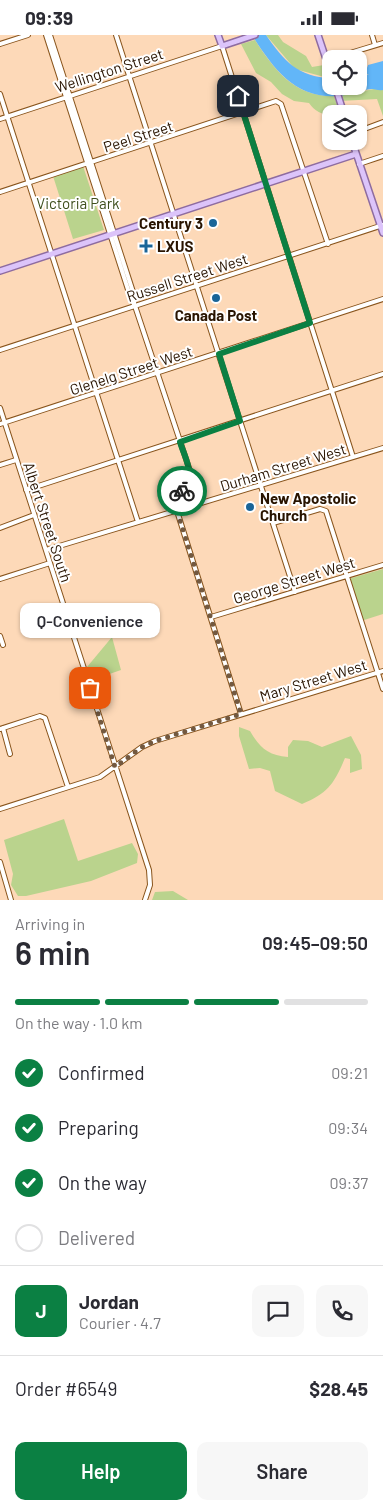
<!DOCTYPE html>
<html lang="en">
<head>
<meta charset="utf-8">
<style>
	:root { --surface:#fff; --page:#f7f7f7; --text:#2b2b33; --muted:#7c7c81; --line:#e1e1e2; --accent:#0b8043 }
	body { margin:0; font-family:Barlow,sans-serif; background:var(--page); color:var(--text); height:100vh; display:flex; flex-direction:column; font-size:19px; white-space:nowrap }
	* { box-sizing:border-box; margin:0 }
	p { font-size:16px; color:var(--muted) }
	.icon { flex:none; width:28px; height:28px; fill:none; stroke:currentColor; stroke-width:2; stroke-linecap:round; stroke-linejoin:round }
	.map { position:relative; height:865px; overflow:hidden }
	.side { display:flex; flex-direction:column; background:var(--surface); flex:1 }
	.side>* { flex:none }
	.tools { position:absolute; left:322px; top:15px; display:grid; gap:10px }
	.tools a { display:grid; place-items:center; width:45px; height:45px; border-radius:10px; background:var(--surface); box-shadow:0 1px 4px #0004; font-size:25px }
	.pin { position:absolute; display:grid; place-items:center; width:42px; height:42px; color:#fff; margin:-21px; border-radius:10px; box-shadow:0 2px 8px #0006 }
	.courier { position:absolute; display:grid; place-items:center; width:50px; height:50px; margin:-25px; border:4px solid #0b8043; border-radius:50%; background:#fff; color:#222; box-shadow:0 1px 6px #0007 }
	.bubble { position:absolute; height:35px; border-radius:10px; background:var(--surface); box-shadow:0 1px 4px #0004; font-size:16px; font-weight:600; line-height:35px; text-align:center }
	.overview em { font-style:normal; font-weight:600 }
	.overview div { display:flex; flex-direction:column-reverse }
	.overview { display:flex; align-items:center; justify-content:space-between; height:85px; padding:0 15px }
	h1 { font-size:32px; font-weight:600; line-height:38px }
	.bar { display:grid; grid-template-columns:repeat(4,1fr); gap:8px 5px; align-content:center; height:60px; padding:0 15px }
	.bar i { height:6px; border-radius:4px; background:var(--line) }
	.bar .active { background:var(--accent) }
	.bar p { grid-column:span 4 }
	.line { display:flex; align-items:center; gap:12px; padding:0 15px; border-top:1px solid var(--line) }
	.line div { flex:1 }
	.round { display:grid; place-items:center; flex:none; width:52px; height:52px; border-radius:10px; background:var(--page) }
	ol { padding:0 15px; list-style:none }
	li { display:flex; align-items:center; gap:15px; height:55px }
	li p { margin-inline-start:auto }
	li .icon { padding:5px; border-radius:50%; background:var(--accent); color:#fff; stroke-width:4 }
	li:last-child { color:var(--muted) }
	li i { width:28px; height:28px; border:2px solid var(--line); border-radius:50% }
	.button { display:flex; gap:10px; margin-top:auto; padding:10px 15px }
	.button a { flex:1; height:58px; border-radius:10px; background:var(--accent); color:#fff; font-size:20px; font-weight:600; line-height:58px; text-align:center }
	.button a+a { background:var(--page); color:var(--text) }
	.status { display:flex; justify-content:space-between; align-items:center; height:35px; padding:0 25px; background:var(--surface); direction:ltr }
	.status svg { height:14px; fill:currentColor }
	.map>svg:first-child { display:block }
</style>
</head>
<body>
<div class="status"><b>09:39</b><svg viewBox="0 0 49 12"><path d="M0 12V9h3v3zM5 12V6h3v6zM10 12V3h3v9zM15 12V0h3v12zM26 1h20v11H26zM47 4h2v5h-2z"/></svg></div>
<div class="map">
<svg width="383" height="865" viewBox="0 0 383 865">
	<rect width="100%" height="100%" fill="#fdd9b8"/>
	<path fill="#bad38d" d="M266,0H278L283,7L306,21L312,32L324,30L328,43L295,34Z
		M255,5C275,36 295,62 334,61L338,72L343,77C331,83 317,80 309,68L294,66L282,59L271,47L256,38L241,9Z
		M374,54L383,55V81L377,64L340,66L338,61Z
		M83,131L104,195L73,204L53,141Z
		M383,534V579L361,586L348,544Z
		M112,602L121,635L92,645L87,632Z
		M239,692L250,696C260,713 268,720 288,722V712L293,705L308,706L322,712L351,701L361,720L362,734L350,738V724L345,723C334,749 328,758 302,769L275,756L270,736L260,733L249,734L239,701Z
		M64,784L78,826L132,808L138,819L137,828L91,846L26,861H18L11,850L13,839L4,805Z
		M173,856L188,865H152L155,857Z"/>
	<path fill="#62b6f8" d="M252,0H266C284,26 298,42 331,43V51H359V44L369,39L359,41V36L367,33L368,30L383,26V55C378,56 376,54 372,54C360,55 349,60 338,61C295,64 273,33 252,0Z"/>
	<g fill="none" stroke-linecap="round" stroke-linejoin="round">
		<defs>
			<path id="minor" d="M46,0L131,264L135,271L190,436C190,453 174,459 177,476L241,679
				M50,0L135,263L134,268
				M116,0L295,557
				M372,0L375,10
				M0,9L28,0
				M327,25L383,8
				M0,59L138,487
				M0,84L222,11L353,422
				M359,96L383,87
				M359,129L383,121
				M0,157L276,66L281,69L328,209
				M0,315L383,190
				M0,373L149,835L150,850L145,865
				M0,389L383,264
				M0,430L16,425
				M26,455L383,339
				M273,488L320,474L326,476L383,654
				M0,493L34,480
				M46,515L383,413
				M0,544L50,528
				M211,582L383,530
				M0,601L3,610
				M3,693L10,719
				M0,694L40,681L45,683L68,752
				M0,774L100,742L142,712L155,706L383,636
				M0,827L11,865"/>
			<path id="major" d="M218,0L222,11L255,0
				M318,0L331,39
				M335,51L344,79
				M352,106L383,198
				M0,236L356,119"/>
		</defs>
		<use href="#minor" stroke="#89551d" stroke-width="6"/>
		<use href="#major" stroke="#8e6ca0" stroke-width="8"/>
		<use href="#minor" stroke="#fff" stroke-width="4"/>
		<use href="#major" stroke="#dcc4fa" stroke-width="5"/>
	</g>
	<g fill="none" stroke-linecap="round" stroke-linejoin="round">
		<path stroke="#735940" stroke-width="5" stroke-dasharray="0 9" d="M90,653L115,732L142,712L155,706L241,679L177,476V463L182,456"/>
		<path stroke="#0b8043" stroke-width="6" d="M182,456C196,439 186,426 180,407L240,386L219,319L310,288L238,61"/>
	</g>
	<g fill="#1a6598" stroke="#fff" stroke-width="2">
		<circle cx="213" cy="188" r="5"/>
		<path d="M143.5 203.5h5v5h5v5h-5v5h-5v-5h-5v-5h5z"/>
		<circle cx="216" cy="263" r="5"/>
		<circle cx="250" cy="472" r="5"/>
	</g>
	<g text-anchor="middle" dominant-baseline="central" stroke-width="4" stroke-linejoin="round" paint-order="stroke">
		<g font-size="15" fill="#291400" stroke="#fff">
			<text transform="translate(109 35) rotate(-18)">Wellington Street</text>
			<text transform="translate(138 101) rotate(-18)">Peel Street</text>
			<text transform="translate(187 242) rotate(-18)">Russell Street West</text>
			<text transform="translate(131 335) rotate(-18)">Glenelg Street West</text>
			<text transform="translate(283 432) rotate(-17)">Durham Street West</text>
			<text transform="translate(48 487) rotate(72)">Albert Street South</text>
			<text transform="translate(294 545) rotate(-17)">George Street West</text>
			<text transform="translate(313 645) rotate(-17)">Mary Street West</text>
		</g>
		<g font-size="15" fill="#3f4f1d" stroke="#fff">
			<text x="78" y="168">Victoria Park</text>
		</g>
		<g font-size="15" font-weight="bold" fill="#291400" stroke="#fff" text-anchor="start">
			<text x="203" y="188" text-anchor="end">Century 3</text>
			<text x="157" y="211">LXUS</text>
			<text x="216" y="280" text-anchor="middle">Canada Post</text>
			<text x="260" y="463">New Apostolic<tspan x="260" dy="17">Church</tspan></text>
		</g>
	</g>
</svg>
<div class="tools">
<a><svg class="icon" aria-label="locate" viewBox="0 0 24 24"><circle cx="12" cy="12" r="6"/><path d="M12 2v4M12 18v4M2 12h4M18 12h4"/></svg></a>
<a><svg class="icon" aria-label="layers" viewBox="0 0 24 24"><path d="M12 4l9 5-9 5-9-5zM3 14l9 5 9-5"/></svg></a>
</div>
<div class="pin" style="left:90px;top:653px;background:#ea580c"><svg class="icon" aria-label="bag" viewBox="0 0 24 24"><path d="M5 8h14l-1 12H6zM9 8a3 3 0 0 1 6 0"/></svg></div>
<div class="pin" style="left:238px;top:61px;background:#1f2937"><svg class="icon" aria-label="home" viewBox="0 0 24 24"><path d="M3 11l9-7 9 7M6 9v11h12V9"/></svg></div>
<div class="courier" style="left:182px;top:456px"><svg class="icon" aria-label="bike" viewBox="0 0 24 24"><circle cx="6" cy="16" r="4"/><circle cx="18" cy="16" r="4"/><path d="M6 16l4-8h5l3 8M10 8l3 8H6M13 5h3"/></svg></div>
<div class="bubble" style="left:20px;top:568px;width:140px">Q-Convenience</div>
</div>
<section class="side">
<div class="overview"><div><h1>6 min</h1><p>Arriving in</p></div><em>09:45–09:50</em></div>
<div class="bar"><i class="active"></i><i class="active"></i><i class="active"></i><i></i><p>On the way · 1.0 km</p></div>
<ol>
<li><svg class="icon" aria-label="check" viewBox="0 0 24 24"><path d="M5 12l5 5 9-10"/></svg>Confirmed<p>09:21</p></li>
<li><svg class="icon" aria-label="check" viewBox="0 0 24 24"><path d="M5 12l5 5 9-10"/></svg>Preparing<p>09:34</p></li>
<li><svg class="icon" aria-label="check" viewBox="0 0 24 24"><path d="M5 12l5 5 9-10"/></svg>On the way<p>09:37</p></li>
<li><i></i>Delivered</li>
</ol>
<div class="line" style="height:90px"><b class="round" style="background:var(--accent);color:#fff">J</b><div><b>Jordan</b><p>Courier · 4.7</p></div><a class="round"><svg class="icon" aria-label="chat" viewBox="0 0 24 24"><path d="M4 5h16v11H9l-5 4z"/></svg></a><a class="round"><svg class="icon" aria-label="phone" viewBox="0 0 24 24"><path d="M5 4h4l2 5-3 2q2 4 5 5l2-3 5 2v4C11 20 4 13 5 4z"/></svg></a></div>
<div class="line" style="height:65px"><div>Order #6549</div><b>$28.45</b></div>
<div class="button"><a>Help</a><a>Share</a></div>
</section>
</body>
</html>
